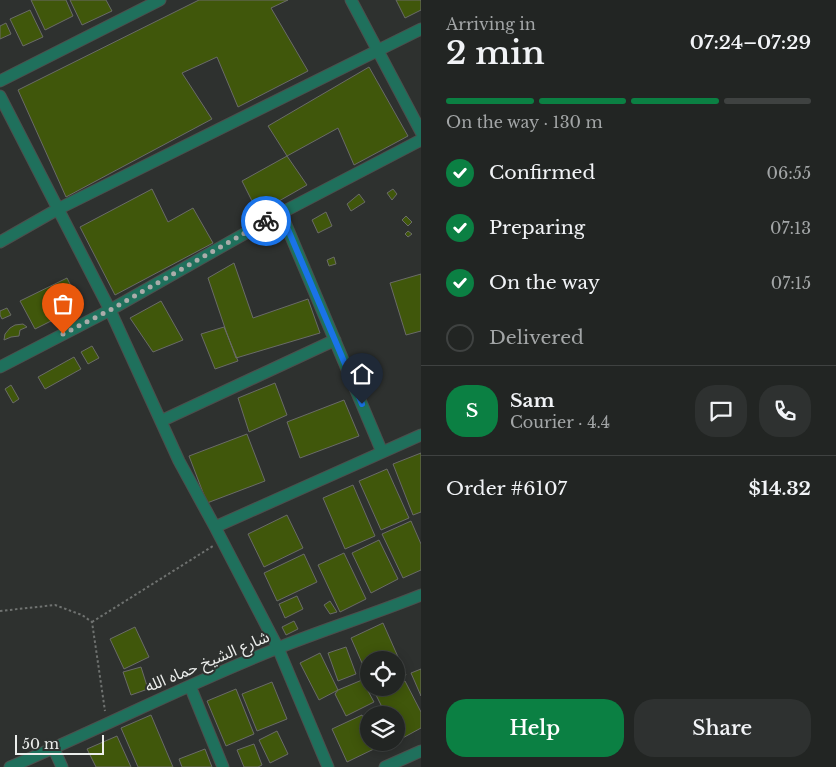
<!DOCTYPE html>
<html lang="en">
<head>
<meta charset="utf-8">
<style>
	:root { --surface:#222523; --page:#2e3130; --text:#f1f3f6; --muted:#a2a5a6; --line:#3f4241; --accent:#0b8043 }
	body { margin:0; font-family:"Libre Baskerville","Noto Sans Arabic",serif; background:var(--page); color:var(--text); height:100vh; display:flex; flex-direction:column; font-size:19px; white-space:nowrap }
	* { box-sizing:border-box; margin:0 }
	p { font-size:16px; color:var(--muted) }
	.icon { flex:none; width:28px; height:28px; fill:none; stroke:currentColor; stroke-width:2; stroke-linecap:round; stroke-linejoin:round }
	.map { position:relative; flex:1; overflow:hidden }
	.panel { display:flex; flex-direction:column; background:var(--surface); width:415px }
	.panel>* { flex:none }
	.fabs { position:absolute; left:360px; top:651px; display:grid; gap:10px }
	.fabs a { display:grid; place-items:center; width:45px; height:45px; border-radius:50%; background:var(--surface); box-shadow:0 2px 12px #0003,0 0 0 1px var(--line); font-size:25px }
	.scale { position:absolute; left:15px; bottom:12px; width:89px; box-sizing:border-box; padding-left:5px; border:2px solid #eceeec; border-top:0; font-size:14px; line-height:18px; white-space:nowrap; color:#eceeec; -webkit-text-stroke:4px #2e312f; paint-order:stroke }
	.pin { position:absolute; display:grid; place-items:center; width:42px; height:42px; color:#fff; margin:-51px -21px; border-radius:50% 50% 50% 0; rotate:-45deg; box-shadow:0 0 5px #0007 }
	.pin .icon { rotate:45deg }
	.courier { position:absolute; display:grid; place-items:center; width:50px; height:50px; margin:-25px; border:4px solid #1a73e8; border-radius:50%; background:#fff; color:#222; box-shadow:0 1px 6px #0007 }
	.head em { font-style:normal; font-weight:600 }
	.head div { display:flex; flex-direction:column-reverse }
	.head { display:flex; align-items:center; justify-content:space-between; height:85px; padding:0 25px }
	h1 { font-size:32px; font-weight:600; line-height:38px }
	.bar { display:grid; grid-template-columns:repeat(4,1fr); gap:8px 5px; align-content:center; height:60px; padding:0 25px }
	.bar i { height:6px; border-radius:4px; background:var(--line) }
	.bar .on { background:var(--accent) }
	.bar p { grid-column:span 4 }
	.line { display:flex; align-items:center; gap:12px; padding:0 25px; border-top:1px solid var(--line) }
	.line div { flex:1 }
	.round { display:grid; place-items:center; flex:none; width:52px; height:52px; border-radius:20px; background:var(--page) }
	ol { padding:0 25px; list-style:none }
	li { display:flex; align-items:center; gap:15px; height:55px }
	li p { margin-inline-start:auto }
	li .icon { padding:5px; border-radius:50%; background:var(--accent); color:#fff; stroke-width:4 }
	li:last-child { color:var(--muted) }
	li i { width:28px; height:28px; border:2px solid var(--line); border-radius:50% }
	.action { display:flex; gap:10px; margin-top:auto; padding:10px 25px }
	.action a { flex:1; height:58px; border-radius:20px; background:var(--accent); color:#fff; font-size:20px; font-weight:600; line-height:58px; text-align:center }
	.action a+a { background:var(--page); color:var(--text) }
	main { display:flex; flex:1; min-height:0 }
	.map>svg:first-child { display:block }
</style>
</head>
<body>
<main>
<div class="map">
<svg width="421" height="767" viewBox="0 0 421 767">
	<rect width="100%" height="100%" fill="#2e312f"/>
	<path fill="#40570b" stroke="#6a6b68" d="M31,0H66L73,16L45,30Z
		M70,0H106L112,11L82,25Z
		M199,0H288L271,8L308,71L238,107L217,57L182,73L212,119L66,197L18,90Z
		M396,0H421V10L405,18Z
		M30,10L43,37L23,46L10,19Z
		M6,23L11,34L0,39V26Z
		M369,67L408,136L354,165L338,128L287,156L268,126Z
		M287,156L307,185L258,213L242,181Z
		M152,189L168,222L193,208L213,243L115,295L80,227Z
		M393,189L397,194L392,200L387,193Z
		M359,194L365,202L351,211L347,204Z
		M326,212L332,226L318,233L312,220Z
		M406,216L412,222L408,226L402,220Z
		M408,231L412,234L408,237L405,234Z
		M334,257L336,264L329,266L327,260Z
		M234,263L253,318L308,299L320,333L236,358L226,331L208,278Z
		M421,274V331L406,335L390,283Z
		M67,278L81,306L35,329L20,301Z
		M161,301L183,340L153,352L130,318Z
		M7,308L11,315L2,319L0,315V311Z
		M23,324L27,327L20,330L19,336L11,337L4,340L5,334L10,328L15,325Z
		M224,327L238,361L215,369L201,334Z
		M92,346L99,358L88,364L81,352Z
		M74,357L81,369L45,389L38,377Z
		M275,383L287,415L249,432L238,398Z
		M11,385L19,399L13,403L5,389Z
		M344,400L359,436L300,458L287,422Z
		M247,434L265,481L207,503L189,456Z
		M421,453V512L413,515L393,464Z
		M387,469L409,518L381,530L359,481Z
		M353,485L375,536L345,549L323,498Z
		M287,515L303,548L264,567L248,534Z
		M411,521L421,544V570L403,578L382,534Z
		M379,540L398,579L371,593L352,553Z
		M344,553L366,599L340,612L318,565Z
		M304,554L317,582L277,601L264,573Z
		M297,596L303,609L285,618L279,604Z
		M330,601L337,612L330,614L324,605Z
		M294,621L298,629L286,635L282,627Z
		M383,623L406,675L396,679V660H369V679L351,638Z
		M135,627L149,657L124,669L110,639Z
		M346,647L356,674L338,681L328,653Z
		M320,653L338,690L319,700L300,663Z
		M141,667L148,689L131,695L123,672Z
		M421,669V696L411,673Z
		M362,680L374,702L346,716L335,694L338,690Z
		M405,681L421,712V728L399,740L396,734V715H386L376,695L392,688H396V685Z
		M272,682L287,719L257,731L242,694Z
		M236,689L254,734L226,746L207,701Z
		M151,715L173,767H138L121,728Z
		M362,715L369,728V742H376L378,747L347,762L332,729Z
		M277,731L288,754L270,763L259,740Z
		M117,736L131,767H96L87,749Z
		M254,744L262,765L258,767H244L237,750Z
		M205,749L212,767H182L179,759Z"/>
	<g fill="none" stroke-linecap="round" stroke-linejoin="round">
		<defs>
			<path id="minor" d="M351,0L421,132
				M0,81L160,0
				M0,96L110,310L179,461L215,527L278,648L328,767
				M281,213L382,452
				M0,242L58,209L421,29
				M0,367L110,310L281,213L421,140
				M161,421L335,340
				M215,527L421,435
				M190,686L223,767
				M54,749L62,767
				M10,767C100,729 187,684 278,648C325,629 374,614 421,595
				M385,767L421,751"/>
		</defs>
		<use href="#minor" stroke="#4c4f4d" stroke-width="13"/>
		<path stroke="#6f7270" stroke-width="2" stroke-dasharray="2.5 2.5" stroke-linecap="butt" d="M0,611L55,605L82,615L92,622L105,711
			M92,622L213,546"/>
		<use href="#minor" stroke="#1f705c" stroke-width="11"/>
	</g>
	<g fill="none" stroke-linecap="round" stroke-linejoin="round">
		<path stroke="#aaacaa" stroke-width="5" stroke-dasharray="0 9" d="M63,334L110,310L266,221"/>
		<path stroke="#1a73e8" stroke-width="6" d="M266,221L281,213L362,404"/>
	</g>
	<g text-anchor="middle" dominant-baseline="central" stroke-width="4" stroke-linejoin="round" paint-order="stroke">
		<g font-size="16" fill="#eceeec" stroke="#2e312f">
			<text transform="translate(207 661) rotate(-23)">شارع الشيخ حماه الله</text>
		</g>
	</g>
</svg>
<div class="fabs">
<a><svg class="icon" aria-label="locate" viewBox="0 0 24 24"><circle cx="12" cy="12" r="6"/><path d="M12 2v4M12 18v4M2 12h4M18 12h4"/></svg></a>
<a><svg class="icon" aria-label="layers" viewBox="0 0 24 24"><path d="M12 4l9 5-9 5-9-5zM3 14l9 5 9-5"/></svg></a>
</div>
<div class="scale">50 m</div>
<div class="pin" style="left:63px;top:334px;background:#ea580c"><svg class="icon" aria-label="bag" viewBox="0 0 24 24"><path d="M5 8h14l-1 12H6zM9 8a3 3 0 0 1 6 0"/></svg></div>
<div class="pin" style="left:362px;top:404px;background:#1f2937"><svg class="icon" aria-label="home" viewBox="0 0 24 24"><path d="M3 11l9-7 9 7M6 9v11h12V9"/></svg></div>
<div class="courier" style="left:266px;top:221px"><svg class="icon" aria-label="bike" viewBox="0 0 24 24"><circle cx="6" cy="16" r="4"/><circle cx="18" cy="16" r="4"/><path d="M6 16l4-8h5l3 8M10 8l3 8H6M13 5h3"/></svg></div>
</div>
<section class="panel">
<div class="head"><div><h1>2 min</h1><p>Arriving in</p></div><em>07:24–07:29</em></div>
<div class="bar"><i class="on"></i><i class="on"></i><i class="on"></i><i></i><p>On the way · 130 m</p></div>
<ol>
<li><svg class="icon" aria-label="check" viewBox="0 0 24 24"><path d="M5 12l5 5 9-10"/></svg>Confirmed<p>06:55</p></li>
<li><svg class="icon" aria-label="check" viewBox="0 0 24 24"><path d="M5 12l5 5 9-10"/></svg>Preparing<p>07:13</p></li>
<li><svg class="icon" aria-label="check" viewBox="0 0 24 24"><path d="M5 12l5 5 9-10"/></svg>On the way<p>07:15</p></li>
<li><i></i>Delivered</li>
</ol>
<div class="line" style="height:90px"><b class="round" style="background:var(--accent);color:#fff">S</b><div><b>Sam</b><p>Courier · 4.4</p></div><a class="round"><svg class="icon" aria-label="chat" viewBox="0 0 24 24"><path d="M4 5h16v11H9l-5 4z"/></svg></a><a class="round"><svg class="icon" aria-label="phone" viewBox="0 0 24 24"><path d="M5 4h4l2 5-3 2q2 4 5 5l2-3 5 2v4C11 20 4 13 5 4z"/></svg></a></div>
<div class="line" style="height:65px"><div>Order #6107</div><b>$14.32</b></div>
<div class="action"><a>Help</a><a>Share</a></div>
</section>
</main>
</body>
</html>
